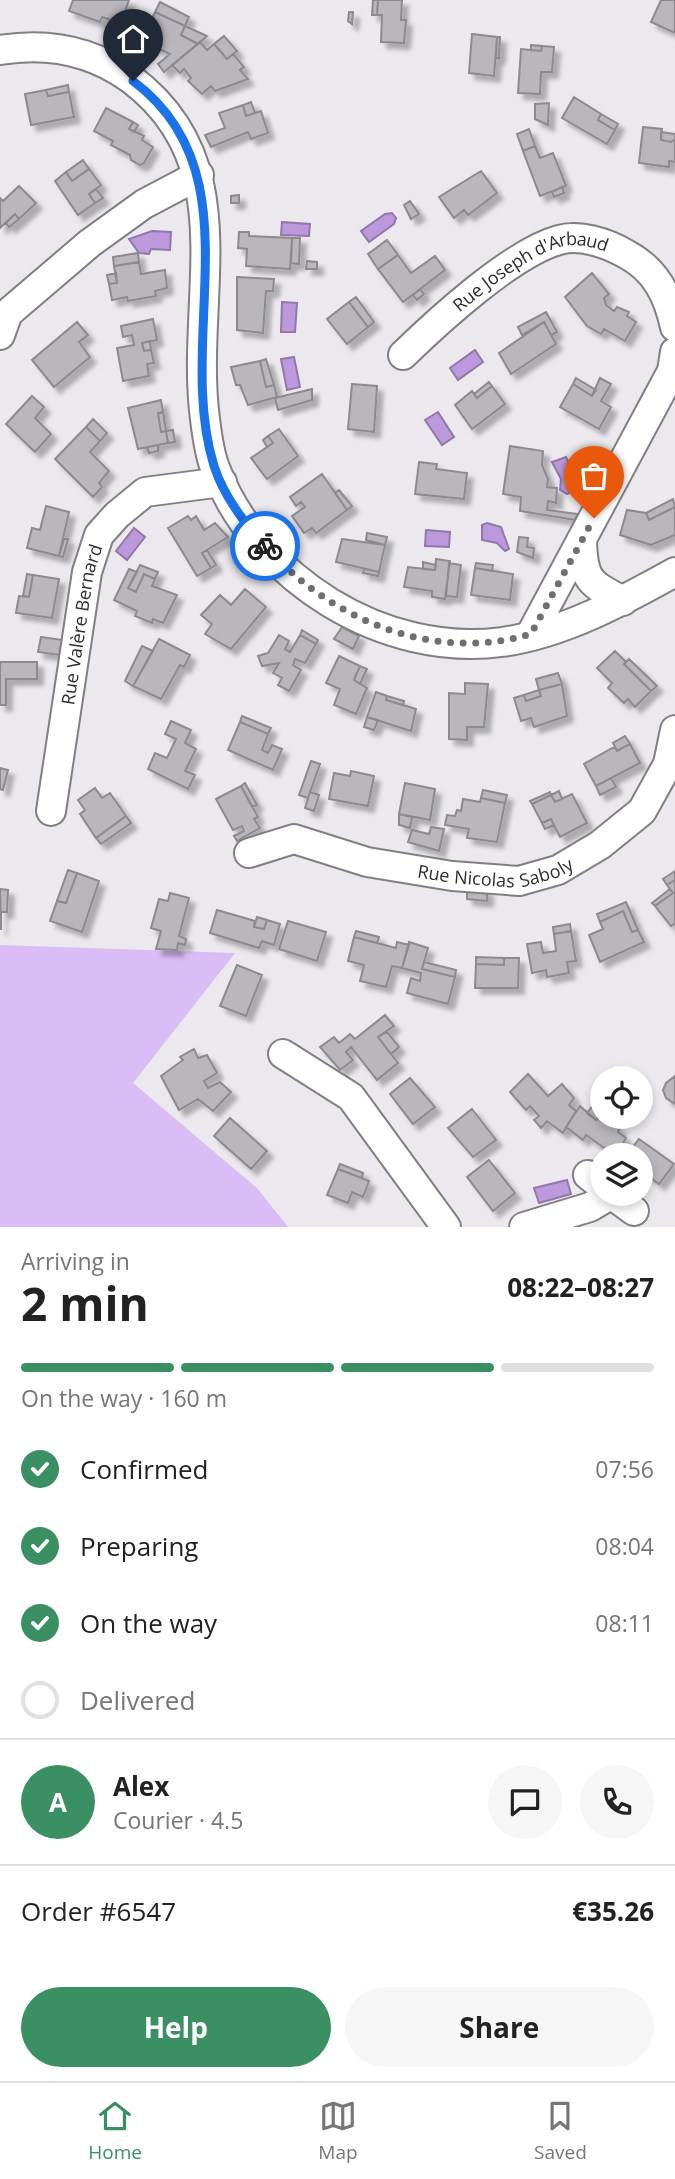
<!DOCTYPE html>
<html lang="en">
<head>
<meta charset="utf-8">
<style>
	:root { --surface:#fff; --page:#f6f6f6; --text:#222; --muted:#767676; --line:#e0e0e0; --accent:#3b9063 }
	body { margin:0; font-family:"Open Sans",sans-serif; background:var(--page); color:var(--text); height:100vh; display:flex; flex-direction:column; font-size:26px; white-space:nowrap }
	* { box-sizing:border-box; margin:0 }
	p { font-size:23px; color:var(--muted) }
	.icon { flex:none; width:38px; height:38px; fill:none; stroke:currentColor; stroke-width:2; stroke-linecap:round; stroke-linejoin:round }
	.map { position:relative; height:1227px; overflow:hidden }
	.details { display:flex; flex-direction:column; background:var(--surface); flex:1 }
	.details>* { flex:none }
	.buttons { position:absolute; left:590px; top:1066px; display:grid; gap:14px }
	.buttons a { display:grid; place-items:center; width:63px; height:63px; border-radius:50%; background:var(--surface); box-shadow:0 4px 10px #0003; font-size:35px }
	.pin { position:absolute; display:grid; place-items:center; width:60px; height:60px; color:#fff; margin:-72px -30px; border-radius:50% 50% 50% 0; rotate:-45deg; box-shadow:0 0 7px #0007 }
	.pin .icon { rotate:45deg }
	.courier { position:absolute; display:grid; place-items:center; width:70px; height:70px; margin:-35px; border:5px solid #1a73e8; border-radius:50%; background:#fff; color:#222; box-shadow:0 2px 9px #0007 }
	.overview em { font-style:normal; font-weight:700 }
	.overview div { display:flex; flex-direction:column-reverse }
	.overview { display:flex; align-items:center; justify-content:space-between; height:119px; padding:0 21px }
	h1 { font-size:46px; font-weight:700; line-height:52px }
	.bar { display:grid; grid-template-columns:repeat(4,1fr); gap:10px 7px; align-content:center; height:84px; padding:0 21px }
	.bar i { height:9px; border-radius:5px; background:var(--line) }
	.bar .active { background:var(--accent) }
	.bar p { grid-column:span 4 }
	.line { display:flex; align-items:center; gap:18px; padding:0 21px; border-top:2px solid var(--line) }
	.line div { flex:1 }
	.round { display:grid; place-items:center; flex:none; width:74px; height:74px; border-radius:37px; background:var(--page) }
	ol { padding:0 21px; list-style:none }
	li { display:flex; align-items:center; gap:21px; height:77px }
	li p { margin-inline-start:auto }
	li .icon { padding:7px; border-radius:50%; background:var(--accent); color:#fff; stroke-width:4 }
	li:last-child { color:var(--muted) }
	li i { width:38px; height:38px; border:4px solid var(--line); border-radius:50% }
	.primary-button { display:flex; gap:14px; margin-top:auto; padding:14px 21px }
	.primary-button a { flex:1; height:80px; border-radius:42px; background:var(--accent); color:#fff; font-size:28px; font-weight:700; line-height:80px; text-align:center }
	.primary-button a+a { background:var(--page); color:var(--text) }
	.menu { display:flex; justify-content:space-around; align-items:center; height:98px; border-top:2px solid var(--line); background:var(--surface); font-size:19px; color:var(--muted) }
	.menu a { display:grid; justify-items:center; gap:4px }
	.menu .active { color:var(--accent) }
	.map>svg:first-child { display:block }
</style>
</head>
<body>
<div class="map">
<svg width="675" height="1227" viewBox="0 0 675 1227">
	<defs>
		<filter id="shadow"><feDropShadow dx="6" dy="6" stdDeviation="2" flood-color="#0004"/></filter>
	</defs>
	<rect width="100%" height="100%" fill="#ebe9ed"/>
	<path fill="#dabcf7" d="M0,945L235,953L133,1083L257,1188L288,1227H0Z"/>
	<path fill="#bc99dd" stroke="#9178a8" stroke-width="2" d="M392,213L396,218L394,224L369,242L361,231L385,214Z
		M282,222L310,224L309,236L281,235Z
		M152,231L171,232L170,250L151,249L149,254L139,253L129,239Z
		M282,302L297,303L295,332H281Z
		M475,350L483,362L458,380L450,368Z
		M294,357L300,387L287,390L281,359Z
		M438,412L454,437L442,445L425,420Z
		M566,457L576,477L574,491L567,494L560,490L561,479L552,462Z
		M487,523L501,527L509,549L505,551L497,543L482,540V525Z
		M134,528L145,537L127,560L116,551Z
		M426,530L450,532L449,547L425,546Z
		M567,1180L571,1194L539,1203L534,1188Z"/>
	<path fill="#b9b7bc" stroke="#8c8a8e" stroke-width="2" filter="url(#shadow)" d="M73,0H129L121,23L102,17L100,22L69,11Z
		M373,0H378L377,15H372Z
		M378,0H402L401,20H406L404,43L381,42L382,15H377Z
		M661,0H675V33L651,22Z
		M160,2L189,17L185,26L155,12Z
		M155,12L185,26L181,35L198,44L164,72L158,64L170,54L141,40Z
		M349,12H353L352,24L348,21Z
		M185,26L207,36L198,44L181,35Z
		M472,34L497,37L494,76L469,73Z
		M224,36L237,51L227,59L214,44Z
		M497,37H500L499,58H496Z
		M200,42L207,50L214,44L227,59L233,54L244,67L240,70L248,79L215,91L211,86L202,94L188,81L191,78L184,69L180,73L172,65Z
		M531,45L542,46L541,51L531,50Z
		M542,46L554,47L552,72H541L540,94L518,93L521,49L541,51Z
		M68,85L69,92L48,96L46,90Z
		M46,90L48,96L69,92L74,117L31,125L25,94Z
		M574,97L601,114L598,120L615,130L607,144L562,118Z
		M251,102L255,113L246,116L243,105Z
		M549,103L548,125L535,119V104Z
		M243,105L246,116L261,111L268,133L251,139L248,132L211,147L205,135L225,128L219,113Z
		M106,108L133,122L129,129L144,136L142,140L153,147L144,163L140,165L131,160L130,155L111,145L113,141L94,131Z
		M601,114L618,124L615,130L598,120Z
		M133,122L138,125L134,132L129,129Z
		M643,127L662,129L661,140L671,142L675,139V162L669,161V167L639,163Z
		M529,129L535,146L523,151L517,134Z
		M661,132L675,134V139L671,142L661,140Z
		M535,146L540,158L553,153L566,186L540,196L523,151Z
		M83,160L89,169L72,181L66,172Z
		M89,169L101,185L89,194L95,203L78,215L55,181L66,172L72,181Z
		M481,171L497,193L468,215L464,210L454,218L439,197Z
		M19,186L36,203L19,219L15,214L0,228V198L3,201Z
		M562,187L564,193L554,197L552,192Z
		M96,189L103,198L95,203L89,194Z
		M239,195V203H231V196Z
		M410,201L419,214L411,219L404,205Z
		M15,214L19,219L9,227L6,223Z
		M239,232H249V236L292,238L290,269L246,266L247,249L238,248Z
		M292,238H300L299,264L291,263Z
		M387,240L398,255L378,269L368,254Z
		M138,253L139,262L114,266L113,257Z
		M398,255L411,273L435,256L445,270L403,302L378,269Z
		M307,261L317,262V269H306Z
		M139,262L141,274L165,270L167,288L155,291L156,296L128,301L127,297L112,300L109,284L117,283L114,266Z
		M116,273L117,283L109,284L107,275Z
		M592,273L609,294L604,298L606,305L614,311L617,307L629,312L627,316L636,322L625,341L604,329L601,334L587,326L565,297Z
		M237,277L274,279L273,291H266L263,333L237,330Z
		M420,289L424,294L417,300L413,295Z
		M356,297L374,322L368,327L349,302Z
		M349,302L368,327L347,344L327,319Z
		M546,312L557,332L551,335L544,322L522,335L518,327Z
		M153,319L157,340L142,343L144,351L151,350L154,363L147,364L149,376L123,381L117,348L134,345L132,335L123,337L121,326Z
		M77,322L88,335L79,342L90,357L54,387L32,360Z
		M544,322L556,344L511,374L499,353Z
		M150,341L151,350L144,351L142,343Z
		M266,359L274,385L266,387L260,361Z
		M260,361L266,387L274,385L277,397L248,405L240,385H236L231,367Z
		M576,378L596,390L592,396L573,384Z
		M600,378L611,384L601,401L611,407L599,429L560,407L573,384L592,396Z
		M489,382L492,386L477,398L474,394Z
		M352,384L377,386L374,432L348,429Z
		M492,386L505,404L472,429L455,405L472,391L477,398Z
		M312,389V400L278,410L275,398Z
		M32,396L44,407L35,418L51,434L35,452L6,424Z
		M161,400L163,412L158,413L161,432L166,431L168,443L138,449L128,408Z
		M163,412L166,431L161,432L158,413Z
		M93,419L107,433L100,441L86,427Z
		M86,427L100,441L90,452L109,471L99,483L102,487L93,497L55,459Z
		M279,429L298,456L267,479L251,458L273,443L268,436Z
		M173,430L175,442L168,443L166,431Z
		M268,436L273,443L267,447L263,440Z
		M158,445V451L149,453L147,447Z
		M510,446L543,451L542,465L548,479L547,487L557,488L556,503L548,501L547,510L578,514L575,520L520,511L521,497L503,494Z
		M419,462L437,464L436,469L467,473L464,499L415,494Z
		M322,474L347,510L316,533L312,528L304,533L292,516L305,507L301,502L296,506L290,497Z
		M339,490L352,506L347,510L335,493Z
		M673,499L675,507L649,520L646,513Z
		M46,506L69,512L59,556L27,548L32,528L40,530Z
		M675,507V535L670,537L651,545L620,535L627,510L646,513L649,520Z
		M188,516L191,520L196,516L204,530L215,523L228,537L202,553L211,568L197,576L168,528Z
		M367,533L387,537L385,545L366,540Z
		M519,537L528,538L527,547L534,548L533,558L517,552Z
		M64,539H68L63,557L59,556Z
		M342,539L385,545L379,572L336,562Z
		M207,550L216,565L211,568L202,553Z
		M436,559L450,561L445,599L432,597V591L404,587L408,567L435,570Z
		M423,562L436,565L435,570L423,569Z
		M449,563L461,565L457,597L446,596Z
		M476,563L493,565L492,571L475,568Z
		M140,565L158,572L155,579L144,574L136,592L128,588Z
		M475,568L513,574L510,600L471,595Z
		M129,569L137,572L128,588L136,592L144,574L155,579L152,586L177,595L163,623L153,619L152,623L135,616L137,611L114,600Z
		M364,569L379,572L378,576L363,573Z
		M27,574L33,575L29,597L23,596Z
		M33,575L59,579L52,618L16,613L19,596L29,597Z
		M245,589L266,607L231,649L205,634L212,624L201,615L220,595L231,605Z
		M342,627L359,636L353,649L334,639Z
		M302,630L318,640L316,644L300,635Z
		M279,635L289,641L285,649L290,652L300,635L316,644L305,663L295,659L293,665L301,670L289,691L278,685L282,678L273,673L279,663L262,666L258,656L268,653Z
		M41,637L63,640L60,655L38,652Z
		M159,639L190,655L184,667L180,665L161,699L133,686Z
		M142,646L153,651L133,686L125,681Z
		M615,651L626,662L624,664L651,691L635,707L628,699L624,703L608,688L612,683L597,668Z
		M339,656L360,666L354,680L367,688L356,714L334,705L340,689L326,683Z
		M629,659L657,686L651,691L624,664Z
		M0,662H37V679H6V705H0Z
		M360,666L367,669L360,684L354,680Z
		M558,673L562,684L539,690L536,679Z
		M465,683L488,684L484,727H467V740L449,739V693L465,694Z
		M562,684L567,716L534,727L531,718L521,721L514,698L524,695L526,701L541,696L539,690Z
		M539,690L541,696L526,701L524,695Z
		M376,692L387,696L386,700L416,709L411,731L367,717Z
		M387,696L404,701L403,705L386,700Z
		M242,716L271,728L268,734L240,722Z
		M367,717L378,720L374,730L364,727Z
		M171,721L191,730L185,743L196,749L185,771L195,775L188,789L148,769L155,753L167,758L176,739L165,734Z
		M240,722L268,734L262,750L268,753L272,745L282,749L273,770L228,750Z
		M625,736L630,744L617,751L613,743Z
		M630,744L640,763L596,786L584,764L614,747L617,751Z
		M311,761L320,764L308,798L299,795Z
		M0,768L8,770L3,790L0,789Z
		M351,771L374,776L368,806L329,799L334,773L350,776Z
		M611,778L616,787L600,795L596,786Z
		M245,783L257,805L252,807L241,786Z
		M405,783L435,789L430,820L399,814Z
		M241,786L258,817L254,819L260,828L237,841L234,836L244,831L242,826L233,830L216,799Z
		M95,788L102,798L110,793L126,816L96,838L80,814L85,810L78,800Z
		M483,790L507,795L505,803L481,798Z
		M559,791L562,799L555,802L551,795Z
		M310,792L319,795L314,811L305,808Z
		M550,792L551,795L532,804L530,801Z
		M572,794L587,823L560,837L551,819L542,823L532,804L551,795L555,802Z
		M481,798L505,803L497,842L467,838L469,829L445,825L447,815L455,816L457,810L461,811L463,799L480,802Z
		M399,814L412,817L410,828L399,825Z
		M126,816L131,823L101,844L96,838Z
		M551,819L554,825L545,829L542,823Z
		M431,827L444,829L439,851L408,842L412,830L429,834Z
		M68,870L77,873L66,903L57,901Z
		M675,871V880L667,885L663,879Z
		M77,873L99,881L82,932L50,921L57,901L66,903Z
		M675,880V923L671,926L655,906L673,893L667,885Z
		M467,887L487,890V901L467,899Z
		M0,889L8,890L7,912H1V930Z
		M670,889L673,893L655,906L652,903Z
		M170,893L189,898L179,936L186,939L185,945L178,943L177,950L156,949L161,931L151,928L159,899L168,901Z
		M626,902L638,930L632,932L623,911L600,922L597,914Z
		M217,910L255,921L254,927L264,929L267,920L280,924L274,945L262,941L259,948L210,933Z
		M623,911L632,932L638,930L644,942L600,962L589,935L603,929L600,922Z
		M257,917L267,920L264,929L254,927Z
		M288,921L326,932L317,961L279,949Z
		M570,924L571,931L554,934L553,927Z
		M356,931L379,937L377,943L354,937Z
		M571,931L576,961L567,962L569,973L547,977L546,970L532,973L527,944L541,942L543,953L556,951L554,934Z
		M354,937L396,948L397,942L409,945L402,968L392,966L386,987L360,981L364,965L348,961Z
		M409,942L428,948L422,969L455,977L448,1004L407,993L411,978L420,981L421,973L402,968Z
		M476,957L504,958V965L476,964Z
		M504,958H519L518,988H475L476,964L504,965Z
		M424,962L456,970L455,977L422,969Z
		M237,965L262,975L246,1016L220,1006Z
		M385,1015L394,1026L378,1037L398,1063L377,1080L351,1047L346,1052L353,1060L340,1070L320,1047L334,1037L339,1043L350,1034L355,1039Z
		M387,1032L399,1047L391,1054L378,1037Z
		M194,1049L198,1058L207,1055L217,1073L204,1081L208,1088L220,1082L231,1092L213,1111L198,1099L179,1110L161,1076L183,1060L180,1057Z
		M528,1074L548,1096L562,1084L574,1098L569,1105L576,1111L563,1133L547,1121L541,1128L534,1120L539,1116L530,1106L526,1110L510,1092Z
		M675,1076V1104L666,1098L663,1090L666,1083Z
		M410,1078L435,1107L413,1124L390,1094Z
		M597,1100L602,1103V1116L596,1120L587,1113Z
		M580,1106L596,1120L600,1115L620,1128L618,1132L626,1138L616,1155H606L602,1152L604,1148L586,1135L583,1140L566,1127Z
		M472,1109L496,1140L473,1157L448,1128Z
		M230,1118L267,1151L251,1169L214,1136Z
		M639,1139L674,1164L659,1184L640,1170V1155H627Z
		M489,1160L515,1193L493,1211L467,1177Z
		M340,1164L363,1173L362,1178L338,1169Z
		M338,1169L369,1181L363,1197L352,1192L348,1203L327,1195Z"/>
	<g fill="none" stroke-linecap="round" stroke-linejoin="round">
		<defs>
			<g id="minor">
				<path d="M0,50C48,42 91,50 131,79C246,165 189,297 205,419C207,435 209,453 215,468C257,579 384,658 502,642C562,634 623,601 675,572"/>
				<path d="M0,335L8,313L90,243L144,204L199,175"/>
				<path id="s1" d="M403,355C438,321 512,253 559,240C580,234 607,243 626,254C656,270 668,295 675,327"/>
				<path d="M582,540C583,580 589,583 623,601"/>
				<path d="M531,634L672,371L675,352"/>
				<path id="s2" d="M51,811L87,572L99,535L117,515L145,492L222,482"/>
				<path id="s3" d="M249,853L294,839L367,862L452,876L519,881L558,870L600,845L642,811L668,764L675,730"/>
				<path d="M283,1054L351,1097L446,1227"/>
				<path d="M588,1175L602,1186"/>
				<path d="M611,1194L634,1211"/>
				<path d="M524,1227L590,1207L612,1194"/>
			</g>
		</defs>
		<use href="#minor" stroke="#817f84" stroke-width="32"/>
		<use href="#minor" stroke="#fff" stroke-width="28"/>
	</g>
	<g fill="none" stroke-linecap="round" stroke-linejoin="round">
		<path stroke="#706e71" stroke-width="7" stroke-dasharray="0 12.6" d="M265,546C331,620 433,663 531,634L594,518"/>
		<path stroke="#1a73e8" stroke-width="9" d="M133,81C258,174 174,336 214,466C223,494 245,524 265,546"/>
	</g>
	<g text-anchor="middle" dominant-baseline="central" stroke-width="7" stroke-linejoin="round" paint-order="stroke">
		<g font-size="18" fill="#2d2c2e" stroke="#ebe9ed">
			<text stroke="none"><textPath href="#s1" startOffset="158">Rue Joseph d'Arbaud</textPath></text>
			<text stroke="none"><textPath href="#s2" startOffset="189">Rue Valère Bernard</textPath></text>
			<text stroke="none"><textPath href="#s3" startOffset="254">Rue Nicolas Saboly</textPath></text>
		</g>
	</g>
</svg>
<div class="buttons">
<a><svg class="icon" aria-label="locate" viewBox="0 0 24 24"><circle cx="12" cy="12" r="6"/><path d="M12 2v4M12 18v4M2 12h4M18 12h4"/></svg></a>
<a><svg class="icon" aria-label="layers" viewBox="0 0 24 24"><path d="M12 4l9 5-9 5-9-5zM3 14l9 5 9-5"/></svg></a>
</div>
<div class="pin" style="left:594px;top:518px;background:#ea580c"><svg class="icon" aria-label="bag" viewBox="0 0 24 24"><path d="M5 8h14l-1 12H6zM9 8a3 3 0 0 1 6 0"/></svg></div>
<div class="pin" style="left:133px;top:81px;background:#1f2937"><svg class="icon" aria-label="home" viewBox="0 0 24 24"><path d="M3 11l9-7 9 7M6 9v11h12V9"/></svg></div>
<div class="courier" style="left:265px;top:546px"><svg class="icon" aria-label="bike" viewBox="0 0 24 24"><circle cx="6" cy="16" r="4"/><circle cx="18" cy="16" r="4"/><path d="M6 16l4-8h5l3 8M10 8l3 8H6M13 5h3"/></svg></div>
</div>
<section class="details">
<div class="overview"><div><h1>2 min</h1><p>Arriving in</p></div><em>08:22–08:27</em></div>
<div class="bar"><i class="active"></i><i class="active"></i><i class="active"></i><i></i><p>On the way · 160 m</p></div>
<ol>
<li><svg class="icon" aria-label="check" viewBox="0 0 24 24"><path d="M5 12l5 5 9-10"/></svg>Confirmed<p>07:56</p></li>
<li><svg class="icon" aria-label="check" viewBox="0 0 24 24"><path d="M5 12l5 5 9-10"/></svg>Preparing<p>08:04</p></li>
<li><svg class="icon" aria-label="check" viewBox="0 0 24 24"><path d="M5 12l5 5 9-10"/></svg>On the way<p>08:11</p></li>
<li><i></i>Delivered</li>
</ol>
<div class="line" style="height:126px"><b class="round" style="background:var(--accent);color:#fff">A</b><div><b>Alex</b><p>Courier · 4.5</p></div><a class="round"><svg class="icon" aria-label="chat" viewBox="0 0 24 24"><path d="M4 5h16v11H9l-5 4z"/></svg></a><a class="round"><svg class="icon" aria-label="phone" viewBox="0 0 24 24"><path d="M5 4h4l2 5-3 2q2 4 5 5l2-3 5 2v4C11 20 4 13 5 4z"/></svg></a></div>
<div class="line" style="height:91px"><div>Order #6547</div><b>€35.26</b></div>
<div class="primary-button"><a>Help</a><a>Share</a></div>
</section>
<nav class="menu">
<a class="active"><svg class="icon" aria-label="home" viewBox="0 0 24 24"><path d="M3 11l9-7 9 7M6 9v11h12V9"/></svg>Home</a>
<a><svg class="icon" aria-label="map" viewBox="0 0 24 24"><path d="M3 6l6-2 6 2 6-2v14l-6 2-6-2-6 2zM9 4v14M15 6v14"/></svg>Map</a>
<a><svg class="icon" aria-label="saved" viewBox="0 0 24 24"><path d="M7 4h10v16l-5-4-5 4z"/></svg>Saved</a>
</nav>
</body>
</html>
